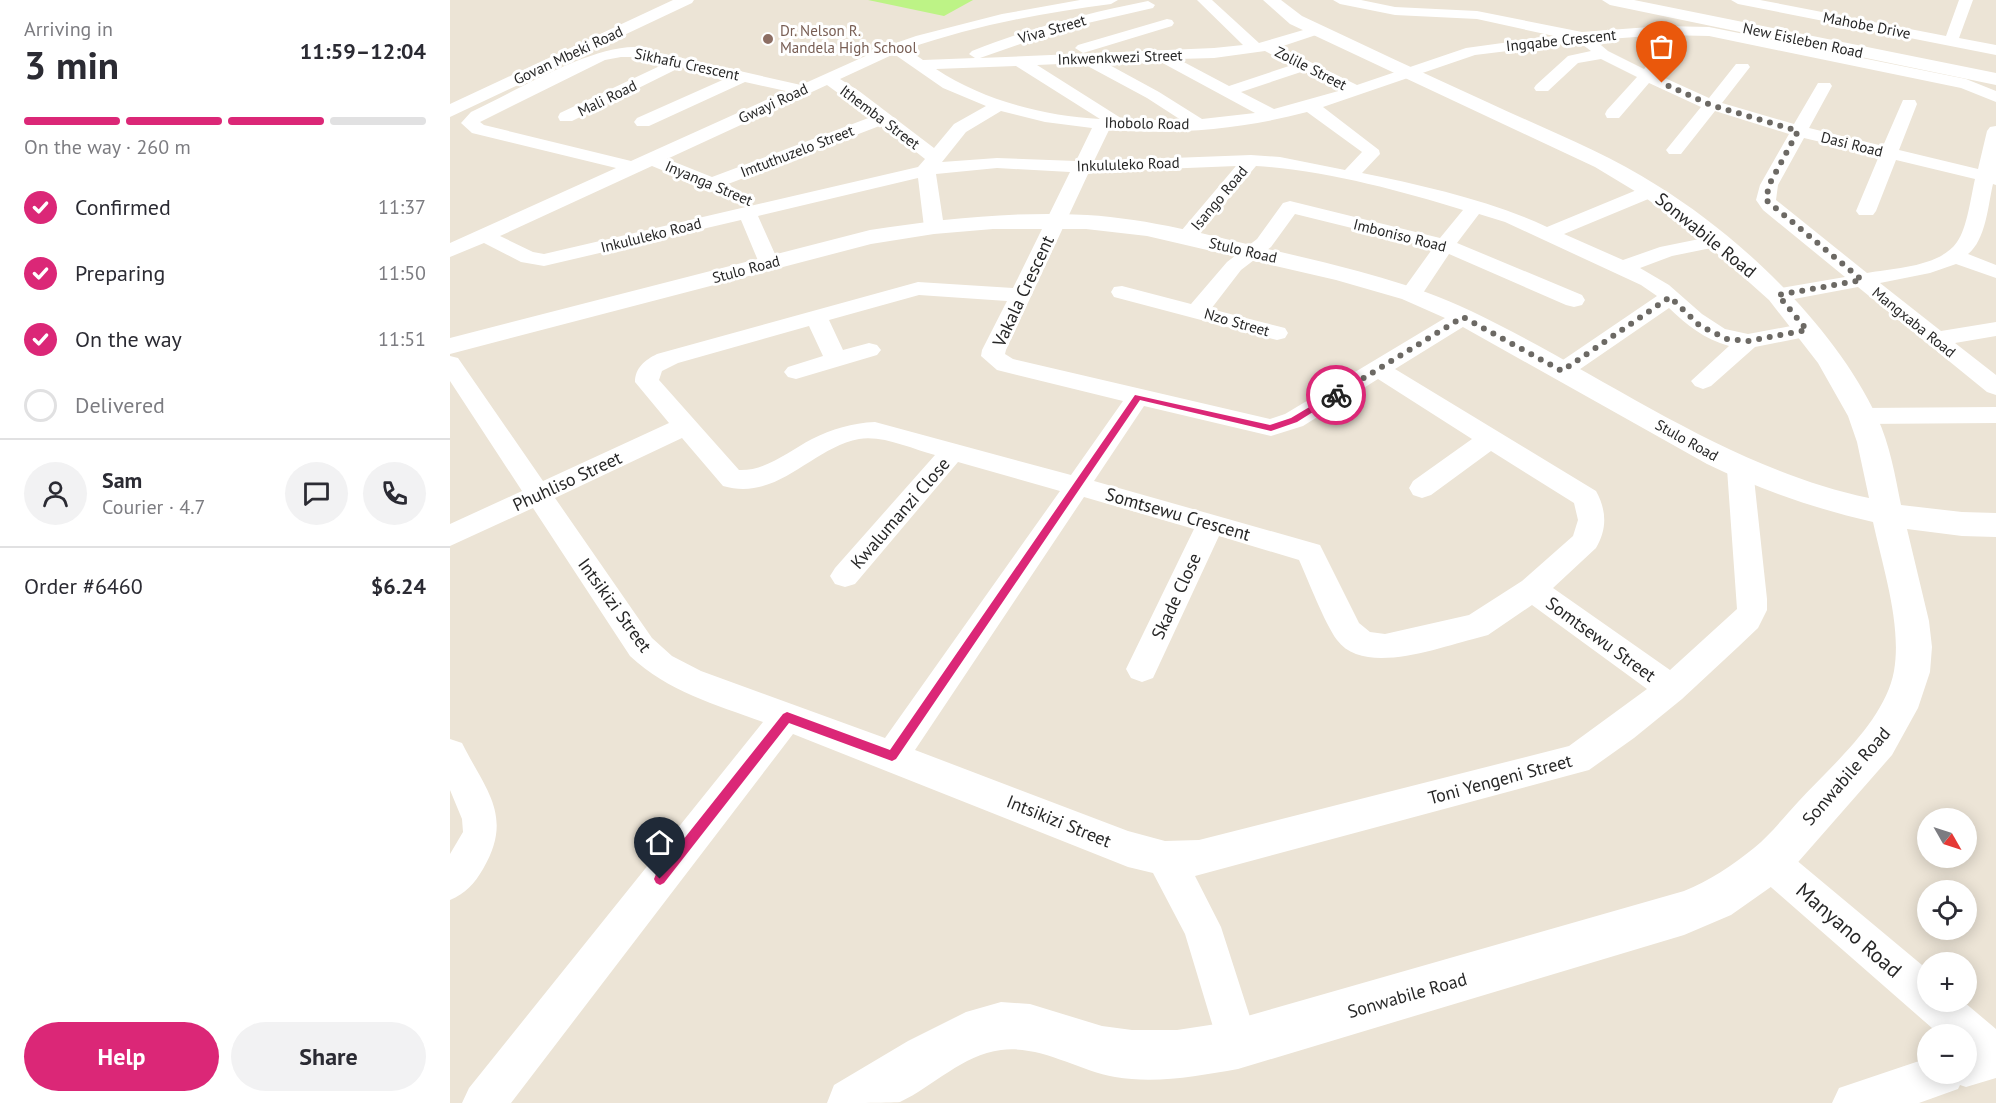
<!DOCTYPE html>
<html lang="en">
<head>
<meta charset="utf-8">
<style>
	:root { --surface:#fff; --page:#f2f2f3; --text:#2b2b33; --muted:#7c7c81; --line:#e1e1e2; --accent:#db2777 }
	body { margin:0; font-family:"PT Sans",sans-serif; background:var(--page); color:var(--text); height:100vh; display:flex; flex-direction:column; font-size:22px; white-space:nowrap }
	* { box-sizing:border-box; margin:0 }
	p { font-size:20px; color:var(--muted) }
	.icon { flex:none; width:33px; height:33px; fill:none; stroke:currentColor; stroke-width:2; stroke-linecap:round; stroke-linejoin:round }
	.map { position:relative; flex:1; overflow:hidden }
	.panel { display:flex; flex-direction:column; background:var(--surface); width:450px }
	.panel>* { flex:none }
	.needle { width:39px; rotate:129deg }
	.buttons { position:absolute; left:1467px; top:808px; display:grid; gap:12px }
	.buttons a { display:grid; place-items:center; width:60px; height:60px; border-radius:50%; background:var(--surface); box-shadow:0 3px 15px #0003; font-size:30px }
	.pin { position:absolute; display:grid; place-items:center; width:51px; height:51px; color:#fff; margin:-62px -26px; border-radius:50% 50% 50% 0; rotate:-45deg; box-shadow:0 0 6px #0007 }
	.pin .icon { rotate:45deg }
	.courier { position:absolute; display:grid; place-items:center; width:60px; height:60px; margin:-30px; border:4px solid #db2777; border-radius:50%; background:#fff; color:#222; box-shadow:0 2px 8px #0007 }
	.overview em { font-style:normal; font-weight:600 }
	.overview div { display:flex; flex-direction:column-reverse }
	.overview { display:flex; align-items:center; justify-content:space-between; height:102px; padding:0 24px }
	h1 { font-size:39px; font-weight:600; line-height:45px }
	.bar { display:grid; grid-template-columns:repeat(4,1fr); gap:9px 6px; align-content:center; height:72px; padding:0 24px }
	.bar i { height:8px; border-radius:4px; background:var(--line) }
	.bar .active { background:var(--accent) }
	.bar p { grid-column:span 4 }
	.line { display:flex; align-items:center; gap:15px; padding:0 24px; border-top:2px solid var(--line) }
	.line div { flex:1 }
	.round { display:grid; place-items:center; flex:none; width:63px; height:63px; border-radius:32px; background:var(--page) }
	ol { padding:0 24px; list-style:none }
	li { display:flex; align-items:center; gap:18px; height:66px }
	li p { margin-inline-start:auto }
	li .icon { padding:6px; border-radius:50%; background:var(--accent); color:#fff; stroke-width:4 }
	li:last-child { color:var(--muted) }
	li i { width:33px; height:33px; border:3px solid var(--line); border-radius:50% }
	.primary-button { display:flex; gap:12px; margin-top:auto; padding:12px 24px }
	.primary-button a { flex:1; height:69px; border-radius:36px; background:var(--accent); color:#fff; font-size:24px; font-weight:600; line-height:69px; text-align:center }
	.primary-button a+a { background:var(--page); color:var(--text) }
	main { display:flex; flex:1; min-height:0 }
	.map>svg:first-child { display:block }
</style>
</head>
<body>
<main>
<section class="panel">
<div class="overview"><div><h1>3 min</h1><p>Arriving in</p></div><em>11:59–12:04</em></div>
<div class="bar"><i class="active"></i><i class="active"></i><i class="active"></i><i></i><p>On the way · 260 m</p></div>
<ol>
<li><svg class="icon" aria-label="check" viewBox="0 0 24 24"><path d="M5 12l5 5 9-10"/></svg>Confirmed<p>11:37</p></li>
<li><svg class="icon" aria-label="check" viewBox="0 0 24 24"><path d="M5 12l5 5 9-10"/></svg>Preparing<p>11:50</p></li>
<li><svg class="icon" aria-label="check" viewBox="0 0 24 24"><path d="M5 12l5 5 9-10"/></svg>On the way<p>11:51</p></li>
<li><i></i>Delivered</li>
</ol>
<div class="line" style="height:108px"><a class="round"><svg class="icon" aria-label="person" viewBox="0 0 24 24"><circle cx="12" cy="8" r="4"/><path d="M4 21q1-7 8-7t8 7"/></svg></a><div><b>Sam</b><p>Courier · 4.7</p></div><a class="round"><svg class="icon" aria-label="chat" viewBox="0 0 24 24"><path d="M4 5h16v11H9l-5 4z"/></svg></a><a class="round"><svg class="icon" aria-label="phone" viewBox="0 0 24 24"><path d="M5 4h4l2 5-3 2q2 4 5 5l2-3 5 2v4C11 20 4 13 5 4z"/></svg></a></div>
<div class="line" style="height:78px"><div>Order #6460</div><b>$6.24</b></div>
<div class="primary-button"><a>Help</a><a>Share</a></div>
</section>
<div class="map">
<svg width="1546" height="1103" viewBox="0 0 1546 1103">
	<rect width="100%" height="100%" fill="#ece4d6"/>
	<path fill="#bdf386" d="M418,0H523L494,16Z"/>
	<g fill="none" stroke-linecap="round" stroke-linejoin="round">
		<path fill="#fff" fill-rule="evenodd" d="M630,0H668L661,4C591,13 523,26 457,49L473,60L525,58L519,54L522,51C579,28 638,13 698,1L705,5L703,8L616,28L530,58L764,48L793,45L747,0H762L809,43L867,26L872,27L874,30L872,33L830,47L907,85L1016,48L1104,36L1027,19L945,15L890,4L883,0H911L945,7L1027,11L1132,32L1213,26L1259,27L1516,79L1546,91V102L1511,88L1259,36L1213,35L1145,40L1158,51L1194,69L1213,48H1223L1226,51L1206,74L1259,98L1286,64H1298L1300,67L1272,103L1344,124L1368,83H1380L1382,86L1359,128L1433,146L1453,100H1465L1467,104L1449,150L1528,169L1537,131L1540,127L1546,126V185L1543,184C1538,205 1536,240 1518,254L1546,265V278L1506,264L1480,273L1430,283L1491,331L1546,322V336L1505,343L1546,375V395L1537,392L1408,287L1328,302L1320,300L1317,295L1320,290L1395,277L1313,210L1306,200L1310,185L1339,134L1265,111L1231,154H1219L1216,150L1251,107L1199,83L1169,118H1157L1155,114L1157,110L1187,77L1151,59L1128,63L1098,91H1086L1084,88L1086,85L1118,56L1141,51L1129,42L1025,55L873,107L929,150L930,154L912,173C975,186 1039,200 1097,227L1194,187H1208L1210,191L1208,195L1114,234L1173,260L1210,247L1269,235L1276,237L1279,241L1276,245L1222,256L1190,268L1219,285L1252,314L1275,329L1298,334L1357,323L1365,325L1368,330L1365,335L1305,347L1261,386L1253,389L1245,386L1241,381L1279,346C1254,339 1237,325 1219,308L1120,376L1112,378L1104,376L1100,371L1104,366L1207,296L1191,285L1055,222L1029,214L1007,243L1132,295L1135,300L1132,305L1124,307L1116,305L999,254L969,299L961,301L953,299L950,294L983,248L845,214L821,247L791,270L761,309L835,328L838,333L835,338L827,340L664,297L661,292L664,287L672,286L741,304L777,262L807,239L833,203L840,201L990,238L1013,210C948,190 873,170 806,166L743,241H729L726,237L786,166L639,172L556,350L555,354L563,359L820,419L835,414L1005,312L1013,310L1021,312L1024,317L1021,322L945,369L1146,491C1157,511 1157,529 1146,548L1103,588L1220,670L1287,609L1277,469L1281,463L1290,460L1299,463L1303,469L1317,599V610L1308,628L1288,647L1232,699L1184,738L1139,770L745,876L771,927L809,1045L803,1060L788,1066L773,1060L735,934L703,873L678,867L343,734L61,1103H12L19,1088L313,722C264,704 219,692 180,656L83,508L0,546V524L72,491L0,381V356L8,358L93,481L219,423L185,382C185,368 195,360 207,354L468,282L563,288L620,172L547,168L486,174L494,227L491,231H477L474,227L468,178L308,216L329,263L326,267L319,269L312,267L309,263L291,220L94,266L71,262L34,243L0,257V243L166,168L22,133L11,123L21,112C64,92 138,47 184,47L351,85L440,45L466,36L552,14ZM815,51L842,65L779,86L728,59L764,58ZM444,54L493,88L536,106L504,124L484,148L409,91L390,79ZM171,57H184L214,64L110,113L108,117L110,121H122L231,67L277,78L187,118L184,122L187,126H199L295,82L336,91L181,161L34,125L30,122L155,60ZM706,60H707L805,113L752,119L709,92L654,62ZM632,63L697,98L731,120H674L587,65ZM566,66L650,119C593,116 533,100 486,69ZM854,71L892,90L824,109L791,92ZM377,85L421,117L262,177L217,159ZM551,111L595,122L642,128L626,161L547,158L492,162L516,132ZM857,112L912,152L895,170L830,157L801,155L644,161L659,130C725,135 793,129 857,112ZM432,125L475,159L468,167L94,254L83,252L50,236L202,166L272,195H286L288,191L278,184ZM1354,138L1429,156L1406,211L1409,215H1423L1426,211L1446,160L1525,179C1521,196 1517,229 1507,242C1490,267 1444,268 1417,273L1326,200L1328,185ZM469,295L557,301L532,350L531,356L547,370L673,401L621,475L425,422C402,423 382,429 362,439C339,451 316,471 289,470L209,380L212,371L228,363L359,326L373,356L338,367L334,372L338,377L346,379L427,355L431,350L427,345L419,343L393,350L379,320ZM928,379L1022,439L963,481L959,488L963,495L972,498L981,495L1041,451L1124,503L1128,520L1123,536L1072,581L1019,615L935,634L920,632L909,623L870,545L644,481L694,406L821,436L853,426ZM232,438L273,486C328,502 361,448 409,439C433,435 462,449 485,455L385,568L380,576L385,584L395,587L405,584L508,462L610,491L435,738L251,671L222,656L202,638L105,498ZM634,497L744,529L676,669L681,678L692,682L703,678L769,536L849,560C859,582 874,622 887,640C914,677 990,647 1027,638L1038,635L1082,605L1197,689L1119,746L749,840L715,841L678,831L465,750Z
			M1281,0H1310L1496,36L1509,0H1523L1509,38L1546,45V55L1288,4Z
			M717,19L722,20L724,23L722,26L633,53L625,48L628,45Z
			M1546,407V423L1412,424L1403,422L1400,416L1403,410L1412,408Z
			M0,739L12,743C36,791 64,816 33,869C25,883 15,894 0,900V854L13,832L12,819L0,790Z
			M1320,844L1333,849L1478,970V1002H1514L1546,1029V1078L1516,1087L1510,1085L1508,1089L1469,1103H1382L1389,1088L1478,1058V1074H1516V1035H1490L1307,875L1302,862L1307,849Z"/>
		<path fill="#fff" fill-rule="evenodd" d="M223,0H244L242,3L0,117V104Z
			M813,0H831L852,16C914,45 975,74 1037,102C1095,129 1155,152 1208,186C1292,238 1385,327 1427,417C1440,445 1445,475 1451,505L1512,512L1546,513V537L1512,536L1457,529L1479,621L1482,647L1480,672L1468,708L1442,755L1335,877L1281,915L1234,935L788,1069C748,1076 706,1084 665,1077C627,1070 591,1045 551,1050C512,1055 484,1086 450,1102C439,1103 392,1103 377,1103L384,1085L458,1041L516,1012L551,1002L580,1004L652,1026L682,1030H727L773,1023L1234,891C1259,881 1283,865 1304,848C1320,835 1334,817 1348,802C1381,766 1435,721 1444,671C1452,625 1433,568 1423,522C1366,509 1311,490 1257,464L1004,322L952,299L886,280L697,236L636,229H543L484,234L421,244L0,354V338L420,230C492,219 564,211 637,215C704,219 769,238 835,253C898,268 962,283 1021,311C1153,374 1274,467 1419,498L1407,442L1398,416L1368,363L1319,300L1244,233L1193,196L1145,167L840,24Z
			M1152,0H1184L1546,73V85L1160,5Z"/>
	</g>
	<path fill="#db2777" d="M883,393L890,395L847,422L821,431L690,400L446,759L442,761L339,723L214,883L210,885L206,883L204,879L206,874L333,714L337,712L440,750L685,395L820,425L841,418Z"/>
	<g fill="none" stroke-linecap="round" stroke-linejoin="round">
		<path stroke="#6c6964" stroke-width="6" stroke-dasharray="0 10.8" d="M886,395L1013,317L1112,371L1220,297L1250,326L1277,339L1298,341L1357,330L1328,295L1412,280L1316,200L1319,185L1348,131L1261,105L1212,83"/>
	</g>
	<circle fill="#8d6e63" stroke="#fff" stroke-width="2" cx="318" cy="39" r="6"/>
	<g text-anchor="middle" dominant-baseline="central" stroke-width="6" stroke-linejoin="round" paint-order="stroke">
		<g font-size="15" fill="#272727" stroke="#fff">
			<text transform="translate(1417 25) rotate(11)">Mahobe Drive</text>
			<text transform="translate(602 29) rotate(-16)">Viva Street</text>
			<text transform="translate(1111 40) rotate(-6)">Ingqabe Crescent</text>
			<text transform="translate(1353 40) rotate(12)">New Eisleben Road</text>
			<text transform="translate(118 55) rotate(-25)">Govan Mbeki Road</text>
			<text transform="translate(670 57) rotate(-2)">Inkwenkwezi Street</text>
			<text transform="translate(237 64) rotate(12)">Sikhafu Crescent</text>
			<text transform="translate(861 68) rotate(27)">Zolile Street</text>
			<text transform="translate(157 98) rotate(-26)">Mali Road</text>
			<text transform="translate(323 103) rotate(-25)">Gwayi Road</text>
			<text transform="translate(430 117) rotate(37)">Ithemba Street</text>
			<text transform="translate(697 123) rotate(1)">Ihobolo Road</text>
			<text transform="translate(1402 144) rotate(14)">Dasi Road</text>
			<text transform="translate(347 151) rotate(-21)">Imtuthuzelo Street</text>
			<text transform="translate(678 164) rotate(-2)">Inkululeko Road</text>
			<text transform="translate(259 183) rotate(23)">Inyanga Street</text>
			<text transform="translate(769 198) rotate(-50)">Isango Road</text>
			<text transform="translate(201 235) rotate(-14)">Inkululeko Road</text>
			<text transform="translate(950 235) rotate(14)">Imboniso Road</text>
			<text transform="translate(793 250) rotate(13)">Stulo Road</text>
			<text transform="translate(296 269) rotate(-15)">Stulo Road</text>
			<text transform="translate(787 322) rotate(16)">Nzo Street</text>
			<text transform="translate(1464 322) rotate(39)">Mangxaba Road</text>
			<text transform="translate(1237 440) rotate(29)">Stulo Road</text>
		</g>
		<g font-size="15" fill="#785e54" stroke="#fff" text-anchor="start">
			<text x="330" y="30">Dr. Nelson R.<tspan x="330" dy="17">Mandela High School</tspan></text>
		</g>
		<g font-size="18" fill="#272727" stroke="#fff">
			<text transform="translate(1256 235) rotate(39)">Sonwabile Road</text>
			<text transform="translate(573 291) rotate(-65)">Vakala Crescent</text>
			<text transform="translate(117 481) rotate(-25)">Phuhliso Street</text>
			<text transform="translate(450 513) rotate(-49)">Kwalumanzi Close</text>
			<text transform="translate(728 514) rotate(16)">Somtsewu Crescent</text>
			<text transform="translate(726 596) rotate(-65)">Skade Close</text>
			<text transform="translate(165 605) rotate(54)">Intsikizi Street</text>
			<text transform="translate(1151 639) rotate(36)">Somtsewu Street</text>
			<text transform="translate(1396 776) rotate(-49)">Sonwabile Road</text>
			<text transform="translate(1050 779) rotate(-15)">Toni Yengeni Street</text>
			<text transform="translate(609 821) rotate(22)">Intsikizi Street</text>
			<text transform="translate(957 995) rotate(-16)">Sonwabile Road</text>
		</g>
		<g font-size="21" fill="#272727" stroke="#fff">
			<text transform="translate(1399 930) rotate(41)">Manyano Road</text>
		</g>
	</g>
</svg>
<div class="buttons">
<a><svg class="needle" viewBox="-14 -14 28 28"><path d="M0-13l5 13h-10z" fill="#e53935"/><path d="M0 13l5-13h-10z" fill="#7c7c81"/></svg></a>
<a><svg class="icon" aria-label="locate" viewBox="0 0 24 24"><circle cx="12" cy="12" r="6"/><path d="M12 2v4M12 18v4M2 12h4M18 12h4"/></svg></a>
<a>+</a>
<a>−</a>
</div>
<div class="pin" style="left:1212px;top:83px;background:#ea580c"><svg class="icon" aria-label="bag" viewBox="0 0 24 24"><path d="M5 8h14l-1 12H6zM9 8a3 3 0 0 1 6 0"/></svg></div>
<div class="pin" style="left:210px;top:879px;background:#1f2937"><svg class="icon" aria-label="home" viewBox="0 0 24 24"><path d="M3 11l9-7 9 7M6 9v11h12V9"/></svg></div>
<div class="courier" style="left:886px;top:395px"><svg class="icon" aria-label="bike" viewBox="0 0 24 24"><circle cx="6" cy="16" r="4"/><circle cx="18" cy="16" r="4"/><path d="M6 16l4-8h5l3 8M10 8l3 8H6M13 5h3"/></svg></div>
</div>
</main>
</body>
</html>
